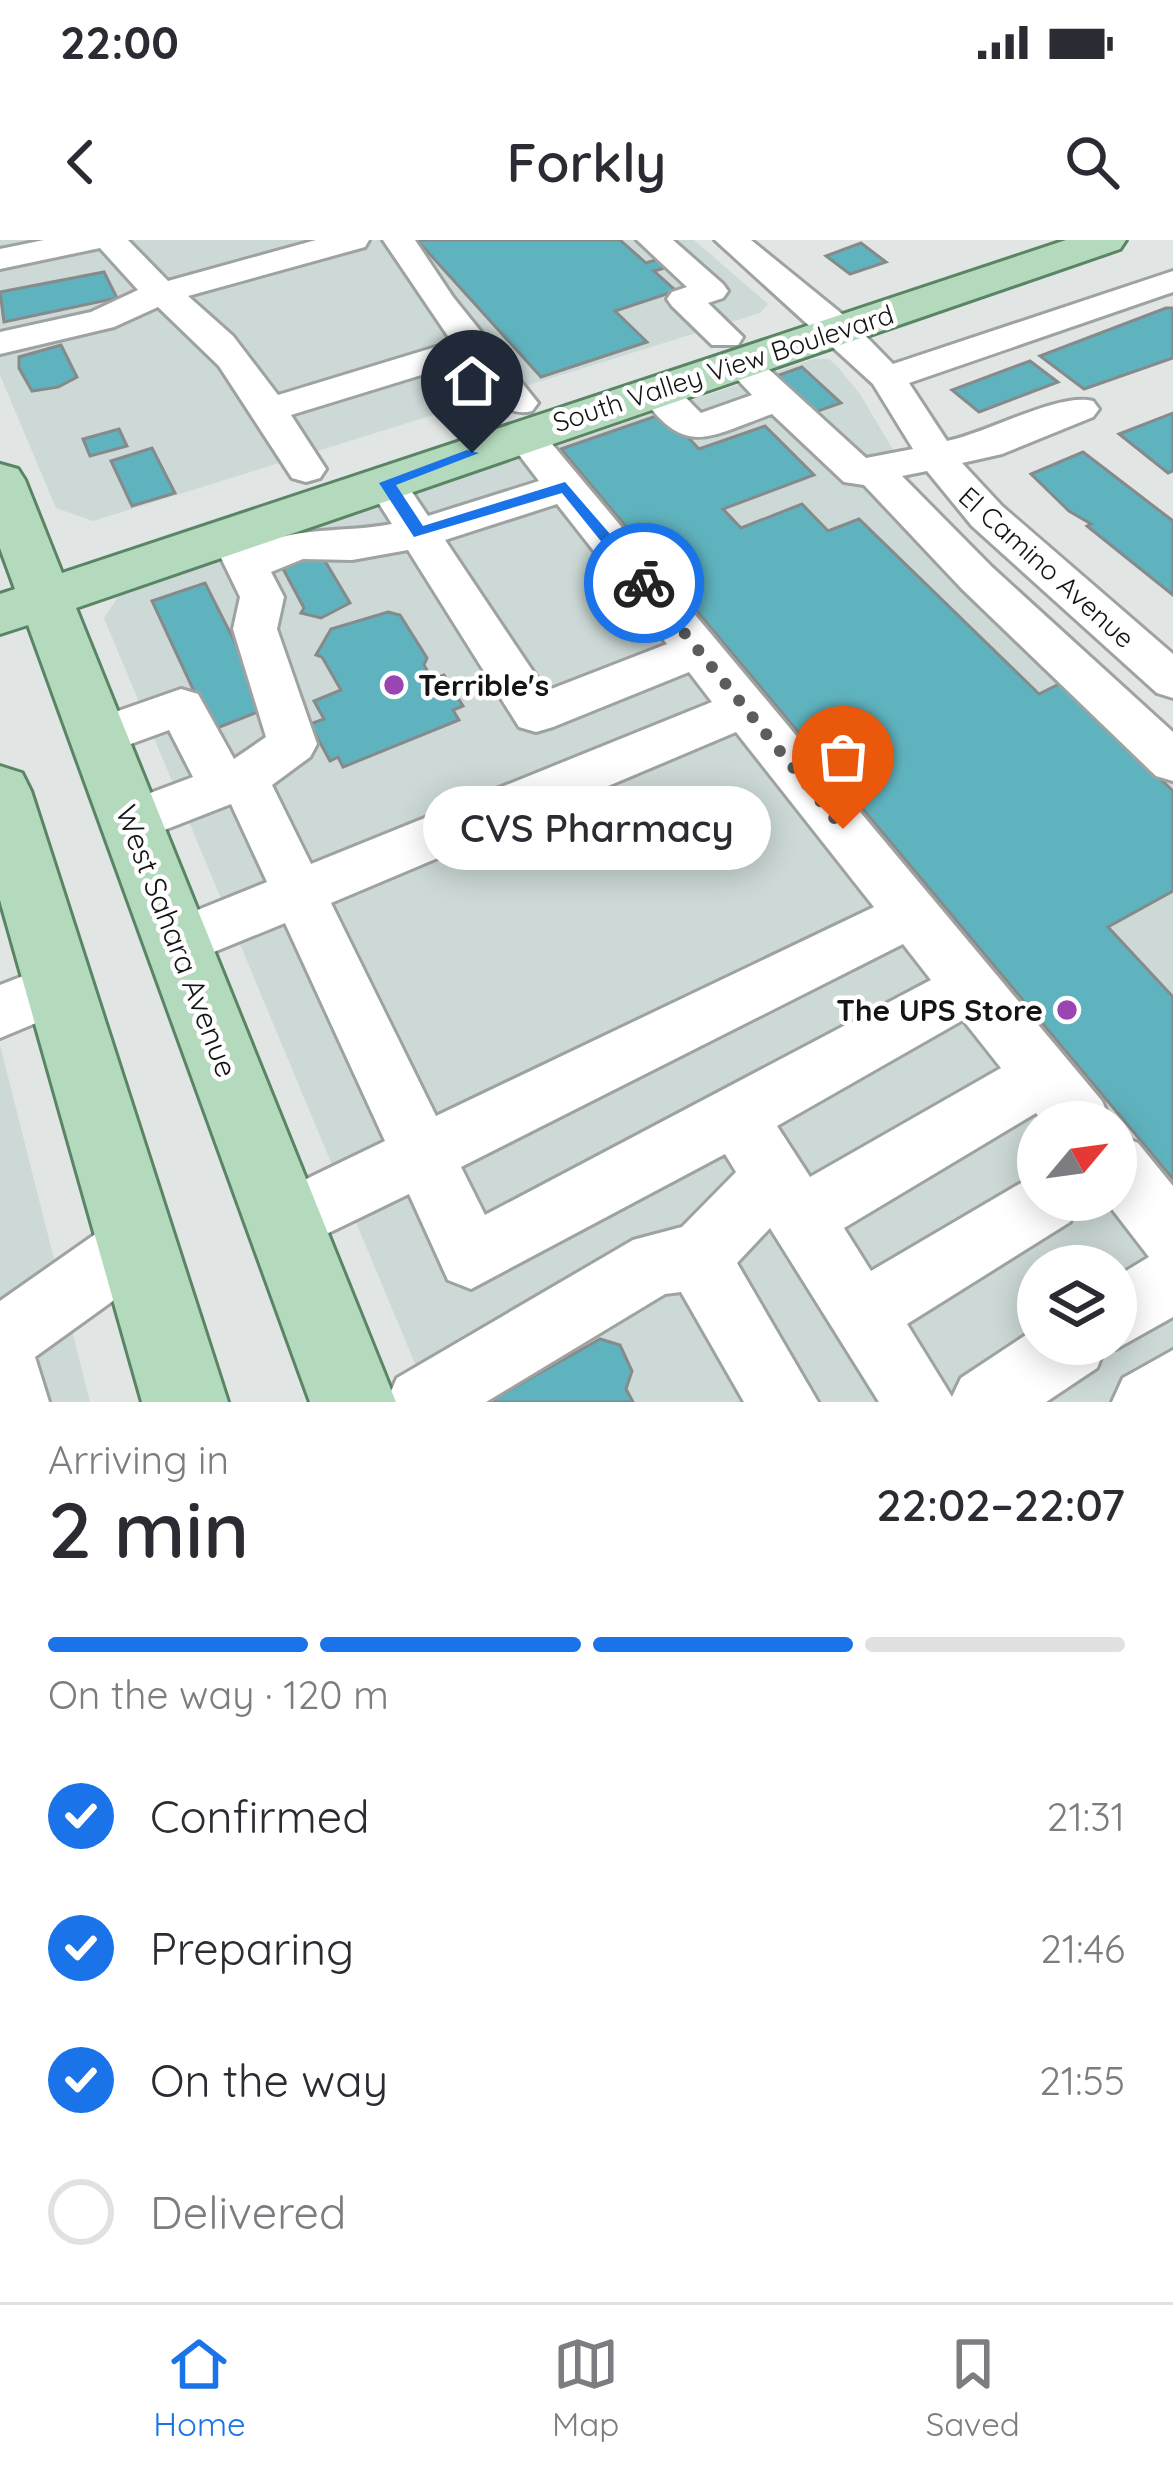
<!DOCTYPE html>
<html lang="en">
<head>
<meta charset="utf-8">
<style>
	:root { --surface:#fff; --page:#f2f2f3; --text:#2b2b33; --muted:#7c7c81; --line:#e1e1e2; --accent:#1a73e8 }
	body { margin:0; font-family:Quicksand,sans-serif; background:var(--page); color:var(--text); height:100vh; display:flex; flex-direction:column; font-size:45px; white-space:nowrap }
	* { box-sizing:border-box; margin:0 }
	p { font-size:39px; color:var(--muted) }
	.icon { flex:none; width:66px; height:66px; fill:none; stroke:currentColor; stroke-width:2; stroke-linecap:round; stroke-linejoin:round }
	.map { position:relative; height:1162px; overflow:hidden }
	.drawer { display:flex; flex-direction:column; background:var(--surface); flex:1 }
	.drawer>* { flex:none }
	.needle { width:78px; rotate:61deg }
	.controls { position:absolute; left:1017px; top:861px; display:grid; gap:24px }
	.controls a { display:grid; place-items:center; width:120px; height:120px; border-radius:50%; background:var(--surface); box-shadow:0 6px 30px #0003; font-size:60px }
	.pin { position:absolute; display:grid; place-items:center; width:102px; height:102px; color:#fff; margin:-123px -51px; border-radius:50% 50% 50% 0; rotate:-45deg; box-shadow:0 0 12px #0007 }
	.pin .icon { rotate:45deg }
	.courier { position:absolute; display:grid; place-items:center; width:120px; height:120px; margin:-60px; border:9px solid #1a73e8; border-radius:50%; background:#fff; color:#222; box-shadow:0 3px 15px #0007 }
	.bubble { position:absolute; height:84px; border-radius:42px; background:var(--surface); box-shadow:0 6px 30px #0003; font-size:39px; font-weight:600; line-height:84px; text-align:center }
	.head em { font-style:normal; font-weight:600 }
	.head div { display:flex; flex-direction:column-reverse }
	.head { display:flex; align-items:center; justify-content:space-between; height:204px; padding:0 48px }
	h1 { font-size:78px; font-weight:600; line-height:90px }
	.bar { display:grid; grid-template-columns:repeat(4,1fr); gap:18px 12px; align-content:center; height:144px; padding:0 48px }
	.bar i { height:15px; border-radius:9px; background:var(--line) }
	.bar .current { background:var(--accent) }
	.bar p { grid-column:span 4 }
	ol { padding:0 48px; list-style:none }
	li { display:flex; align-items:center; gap:36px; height:132px }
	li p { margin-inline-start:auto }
	li .icon { padding:12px; border-radius:50%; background:var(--accent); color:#fff; stroke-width:4 }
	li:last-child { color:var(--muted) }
	li i { width:66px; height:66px; border:6px solid var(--line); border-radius:50% }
	.status { display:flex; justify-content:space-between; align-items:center; height:84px; padding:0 60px; background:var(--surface); direction:ltr }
	.status svg { height:33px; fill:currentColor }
	header { display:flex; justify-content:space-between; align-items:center; height:156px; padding:0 48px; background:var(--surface); font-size:54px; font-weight:600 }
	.menu { display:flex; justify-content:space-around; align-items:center; height:168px; border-top:3px solid var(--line); background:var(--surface); font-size:33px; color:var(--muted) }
	.menu a { display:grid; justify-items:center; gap:6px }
	.menu .current { color:var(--accent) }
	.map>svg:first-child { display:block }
</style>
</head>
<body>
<div class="status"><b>22:00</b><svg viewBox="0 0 49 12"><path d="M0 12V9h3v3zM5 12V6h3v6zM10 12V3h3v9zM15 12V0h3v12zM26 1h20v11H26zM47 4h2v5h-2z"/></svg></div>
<header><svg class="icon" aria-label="back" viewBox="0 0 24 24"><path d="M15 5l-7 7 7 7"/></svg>Forkly<svg class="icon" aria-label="search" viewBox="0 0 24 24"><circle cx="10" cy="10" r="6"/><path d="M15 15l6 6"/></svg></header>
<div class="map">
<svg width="1173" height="1162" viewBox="0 0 1173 1162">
	<rect width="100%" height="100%" fill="#e1e5e4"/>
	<path fill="#ccd9d6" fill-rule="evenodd" d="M0,0H694L768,64L760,73L93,281L56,268L0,135Z
		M814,119H829L837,126L860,154L911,240L962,296L1173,491V1162H431L104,378L120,354ZM1038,882H1116V960H1038ZM1038,1026H1116V1104H1038Z
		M0,805L90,1162H0Z"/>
	<path fill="#5fb3bf" stroke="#868a8b" stroke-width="3" d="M417,0H620L646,23L659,19L668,27L654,31L676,51L615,71L647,102L541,137Z
		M861,3L886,22L850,34L826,16Z
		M104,32L117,58L4,82L0,52Z
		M1166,68H1173V118L1084,149L1040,116Z
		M61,105L77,137L58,147L32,151L19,128V117Z
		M1030,121L1058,142L979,172L952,150Z
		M802,127L841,163L815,172L776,136Z
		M665,173L699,209L765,186L814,235L723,269L741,288L802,264L828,291L859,279L1039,454L1061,443L1173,551V651L1108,687L1173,757V939L561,209Z
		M1173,173V231L1168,233L1119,194Z
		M119,189L127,206L90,216L83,199Z
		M152,208L175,253L132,266L111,221Z
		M1083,212L1173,281V355L1087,286L1091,284L1069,271L1031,234Z
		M319,311L350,363L321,378L301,373L304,368L281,325Z
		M205,343L268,468L212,490L152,361Z
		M388,372L400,375L427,418L424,425L432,439L444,435L463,466L453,470L459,480L343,527L338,517L330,521L310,484L324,479L314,461L341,450L322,417L316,415L331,389Z
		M600,1099L620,1105L632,1131L626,1149L633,1162H488Z"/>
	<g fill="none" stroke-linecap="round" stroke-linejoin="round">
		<defs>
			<path id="minor" d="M44,0H128L168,41L316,0H369L365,7L188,56L233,96L278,155L452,102L383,0H415L453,57L538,163L532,171C500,179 485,144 467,121L291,175L326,229L320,238L306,242L292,238L219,126L158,67L114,87L0,114V92L91,72L138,50L100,8L0,29V9Z
				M637,0H673L723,44L728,51L723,58L708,63L743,97L738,105H712L672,66L667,59L672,52L687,47Z
				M715,0H751L852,82L893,124L1173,31V52L909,143L947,201C987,193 1059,152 1093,161L1099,169L1093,177L1002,214L962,223L1002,266L1173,414V458L1157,453L972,286L927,231L902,236L992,327L1173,492V541L1156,536L962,349L864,245L844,242L772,174C704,198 685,219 637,150L643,142C670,135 682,155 701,173L752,155L721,122L726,114H752L866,218L913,209L873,144Z
				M523,183L537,186L1102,861L1111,882H1043L1036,873L844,988L871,1031L1038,933V960H1079L1070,982L907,1084L952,1157L961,1138L1038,1087V1104H1116V1037L1149,1017L1105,960H1116V894L1138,903L1173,946V1077L1116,1109L1106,1105L1097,1128L1046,1162H879L770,988L737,1023L818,1162H744L681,1052L665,1054L486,1162H386L397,1138L633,1000L682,987L736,932L725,914L471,1049L448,1040L409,954L285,1014L263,1004L253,982L263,960L385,901L285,683L177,727L158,720L150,703L158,686L267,642L231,564L131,603L113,597L105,582L113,567L193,537L169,490L98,516L81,510L74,497L81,484L181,449L198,454L234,519L266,497L233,389L240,357L210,295L216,285L231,281L246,285L257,305C301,286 345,293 392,284L366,243L372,234L386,230L400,234L428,276L539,241L504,195L509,186ZM557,264L667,404L546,451L445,300ZM408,310L519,487L536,492L553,487L689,432L712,462L311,624L272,545L310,517L317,504L277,389L284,357L271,332L303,319L352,320ZM736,492L874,667L436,876L331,663ZM903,704L931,740L485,975L461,927ZM963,780L1001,828L810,937L777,886Z
				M59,722L79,729L87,747L79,765L0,798V745Z
				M137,972L160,981L169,1004L160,1027L35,1117L49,1162H0V1061L114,981Z
				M1173,1110V1162H1112L1123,1138Z"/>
			<path id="major" d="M1066,0H1126L1120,9L76,368L396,1162H310L28,385L0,394V354L15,349L0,308V224L18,229L25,240L62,333Z
				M0,526L22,533L31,551L228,1162H142L0,660Z"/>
		</defs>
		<use href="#minor" stroke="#9ea2a1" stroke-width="6"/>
		<use href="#major" stroke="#5a8565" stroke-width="6"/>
		<use href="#minor" fill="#fff" fill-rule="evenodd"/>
		<use href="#major" fill="#b3dabd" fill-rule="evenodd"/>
	</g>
	<path fill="#1a73e8" d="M467,210L479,213L396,245L423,286L565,242L649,339V347H638L562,253L414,297L379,243Z"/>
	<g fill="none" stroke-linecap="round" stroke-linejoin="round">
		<path stroke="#5b5d5d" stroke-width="12" stroke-dasharray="0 21.6" d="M644,343L843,589"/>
	</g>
	<g fill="#9a45b2" stroke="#fff" stroke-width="4.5">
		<circle cx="394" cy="445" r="12"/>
		<circle cx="1067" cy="770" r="12"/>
	</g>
	<g text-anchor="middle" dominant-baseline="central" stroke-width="9" stroke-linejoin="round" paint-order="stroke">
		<g font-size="27" fill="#131414" stroke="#fff">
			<text transform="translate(723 128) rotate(-18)">South Valley View Boulevard</text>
			<text transform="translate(1047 327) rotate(42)">El Camino Avenue</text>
		</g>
		<g font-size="30" font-weight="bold" fill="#131414" stroke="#fff" text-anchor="start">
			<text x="418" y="445">Terrible's</text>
			<text x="1043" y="770" text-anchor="end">The UPS Store</text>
		</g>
		<g font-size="30" fill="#131414" stroke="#fff">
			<text transform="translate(177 701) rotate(69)">West Sahara Avenue</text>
		</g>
	</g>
</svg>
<div class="controls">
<a><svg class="needle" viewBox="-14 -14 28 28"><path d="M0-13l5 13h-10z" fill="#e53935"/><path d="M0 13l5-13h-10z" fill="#7c7c81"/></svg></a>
<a><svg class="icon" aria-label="layers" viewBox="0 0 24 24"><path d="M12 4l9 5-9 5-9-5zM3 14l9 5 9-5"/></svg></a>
</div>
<div class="pin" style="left:843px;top:589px;background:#ea580c"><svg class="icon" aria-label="bag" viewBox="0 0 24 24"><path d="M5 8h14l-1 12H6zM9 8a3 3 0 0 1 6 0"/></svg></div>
<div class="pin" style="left:472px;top:213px;background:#1f2937"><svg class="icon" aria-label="home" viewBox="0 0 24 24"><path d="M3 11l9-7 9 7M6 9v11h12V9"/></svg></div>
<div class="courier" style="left:644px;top:343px"><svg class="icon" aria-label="bike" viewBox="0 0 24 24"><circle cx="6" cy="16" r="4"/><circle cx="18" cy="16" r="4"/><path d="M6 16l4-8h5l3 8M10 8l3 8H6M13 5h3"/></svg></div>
<div class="bubble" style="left:423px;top:546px;width:348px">CVS Pharmacy</div>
</div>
<section class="drawer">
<div class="head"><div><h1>2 min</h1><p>Arriving in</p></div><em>22:02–22:07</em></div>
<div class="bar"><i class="current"></i><i class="current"></i><i class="current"></i><i></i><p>On the way · 120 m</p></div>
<ol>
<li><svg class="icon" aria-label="check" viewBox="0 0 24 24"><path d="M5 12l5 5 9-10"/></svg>Confirmed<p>21:31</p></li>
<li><svg class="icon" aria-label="check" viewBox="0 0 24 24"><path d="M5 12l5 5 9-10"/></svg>Preparing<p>21:46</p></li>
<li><svg class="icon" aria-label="check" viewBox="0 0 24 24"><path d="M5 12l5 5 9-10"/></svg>On the way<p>21:55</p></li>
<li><i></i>Delivered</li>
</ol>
</section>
<nav class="menu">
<a class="current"><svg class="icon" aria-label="home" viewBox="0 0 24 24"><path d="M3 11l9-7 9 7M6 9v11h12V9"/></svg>Home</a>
<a><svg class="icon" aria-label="map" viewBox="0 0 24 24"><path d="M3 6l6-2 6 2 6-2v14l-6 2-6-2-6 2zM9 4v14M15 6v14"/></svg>Map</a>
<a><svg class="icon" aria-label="saved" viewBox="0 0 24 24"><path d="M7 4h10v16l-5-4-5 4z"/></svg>Saved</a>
</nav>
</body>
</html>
